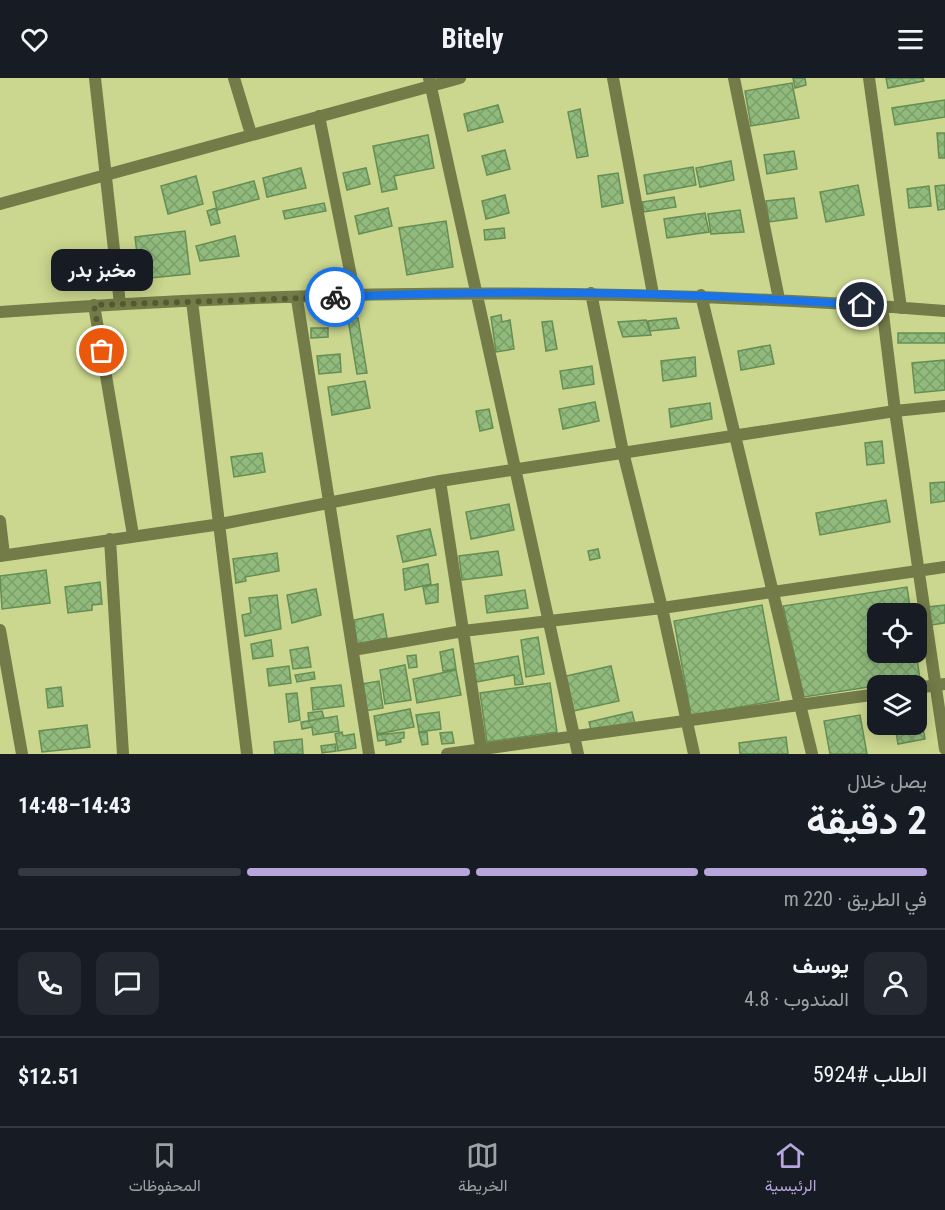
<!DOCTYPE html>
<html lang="ar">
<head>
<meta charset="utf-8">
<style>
	:root { --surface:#171b24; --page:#242831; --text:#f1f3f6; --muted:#9ea1a6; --line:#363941; --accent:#b7a5dd }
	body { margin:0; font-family:"Roboto Condensed",Vazirmatn,sans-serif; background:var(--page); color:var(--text); direction:rtl; height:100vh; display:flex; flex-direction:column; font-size:22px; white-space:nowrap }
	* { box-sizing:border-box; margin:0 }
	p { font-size:20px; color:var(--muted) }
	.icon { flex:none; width:33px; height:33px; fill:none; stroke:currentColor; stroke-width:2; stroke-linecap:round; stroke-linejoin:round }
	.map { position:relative; height:676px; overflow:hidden; direction:ltr }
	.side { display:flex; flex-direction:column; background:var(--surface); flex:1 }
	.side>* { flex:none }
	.fabs { position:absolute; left:867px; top:525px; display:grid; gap:12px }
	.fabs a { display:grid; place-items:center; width:60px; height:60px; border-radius:12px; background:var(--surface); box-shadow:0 3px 15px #0003; font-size:30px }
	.pin { position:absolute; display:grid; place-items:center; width:51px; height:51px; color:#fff; margin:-26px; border:3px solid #fff; border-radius:50%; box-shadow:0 2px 6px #0007 }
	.courier { position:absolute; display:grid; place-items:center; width:60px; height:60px; margin:-30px; border:4px solid #1a73e8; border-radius:50%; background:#fff; color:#222; box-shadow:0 2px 8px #0007 }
	.bubble { position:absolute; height:42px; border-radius:12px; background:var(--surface); box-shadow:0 3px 15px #0003; font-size:20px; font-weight:700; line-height:42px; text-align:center; direction:rtl }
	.overview em { font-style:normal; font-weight:700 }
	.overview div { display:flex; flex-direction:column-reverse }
	.overview { display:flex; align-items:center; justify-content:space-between; height:102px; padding:0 18px }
	h1 { font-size:39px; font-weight:700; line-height:45px }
	.bar { display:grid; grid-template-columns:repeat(4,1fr); gap:9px 6px; align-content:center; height:72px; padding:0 18px }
	.bar i { height:8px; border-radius:4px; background:var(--line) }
	.bar .active { background:var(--accent) }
	.bar p { grid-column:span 4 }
	.line { display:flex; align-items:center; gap:15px; padding:0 18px; border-top:2px solid var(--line) }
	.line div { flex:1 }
	.round { display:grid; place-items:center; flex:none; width:63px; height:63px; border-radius:12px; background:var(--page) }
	header { display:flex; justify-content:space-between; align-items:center; height:78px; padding:0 18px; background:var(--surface); font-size:27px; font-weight:700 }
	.menu { display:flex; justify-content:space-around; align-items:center; height:84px; border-top:2px solid var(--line); background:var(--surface); font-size:16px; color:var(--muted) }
	.menu a { display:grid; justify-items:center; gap:3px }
	.menu .active { color:var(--accent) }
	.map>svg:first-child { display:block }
</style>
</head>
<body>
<header><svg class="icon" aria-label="menu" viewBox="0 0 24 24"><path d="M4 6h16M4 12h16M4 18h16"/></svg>Bitely<svg class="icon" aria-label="heart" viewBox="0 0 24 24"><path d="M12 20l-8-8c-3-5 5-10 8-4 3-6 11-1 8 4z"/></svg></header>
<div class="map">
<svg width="945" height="676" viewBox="0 0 945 676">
	<defs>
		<pattern id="building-cross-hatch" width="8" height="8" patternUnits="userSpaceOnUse" patternTransform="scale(1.5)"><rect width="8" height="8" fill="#91ba7d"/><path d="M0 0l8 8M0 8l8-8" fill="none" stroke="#7c9f6a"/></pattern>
	</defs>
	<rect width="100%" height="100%" fill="#cbd68e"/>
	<path fill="url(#building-cross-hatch)" stroke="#668e53" stroke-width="1.5" d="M793,0H805L806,7L795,10Z
		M886,0H923L924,3L888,10Z
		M792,5L799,40L751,48L745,13Z
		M945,22V39L895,47L892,30Z
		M498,27L503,44L468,53L464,36Z
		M580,31L588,78L577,80L568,34Z
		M937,55H945V80H939Z
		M428,57L434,90L394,98L397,111L382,114L373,68Z
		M505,72L510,91L487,97L482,78Z
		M794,73L797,91L767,96L764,77Z
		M731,83L734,102L700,109L696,90Z
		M693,89L696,107L647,116L644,97Z
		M301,90L306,110L267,119L263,100Z
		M366,90L370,106L347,112L343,95Z
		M618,95L623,125L602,129L598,98Z
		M196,98L203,126L168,136L161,108Z
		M254,103L259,121L217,132L213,114Z
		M858,107L864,137L826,144L820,114Z
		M945,107V131L938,132L935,108Z
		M929,108L931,128L909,130L907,111Z
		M505,117L509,135L486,141L482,123Z
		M674,119L676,129L644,134L642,124Z
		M794,120L797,140L769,144L766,123Z
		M324,125L326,133L285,141L283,133Z
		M216,130L220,145L211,147L207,133Z
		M388,130L392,148L359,156L355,138Z
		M740,132L744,154L711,156L708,136Z
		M705,135L709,154L667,160L664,141Z
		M446,143L453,189L407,197L399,150Z
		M504,150L505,160L485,162L484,152Z
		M185,153L190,196L140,201L135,159Z
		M235,158L239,178L200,183L196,168Z
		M101,183L102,204L54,206L53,186Z
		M501,237L502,244L510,242L514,271L496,274L491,239Z
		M358,240L367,295L357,296L348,241Z
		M676,240L679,250L650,253L648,243Z
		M646,242L651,257L623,259L618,244Z
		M552,243L557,271L546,273L542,244Z
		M311,250H328V259L311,260Z
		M898,255H945V265H898Z
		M770,267L774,286L741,292L738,273Z
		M340,276L341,294L319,296L317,278Z
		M695,279L696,298L663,303L661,283Z
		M945,282V312L915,315L912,285Z
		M592,288L594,306L563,311L560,293Z
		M365,303L370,330L332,337L328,309Z
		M595,324L599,343L563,351L559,331Z
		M710,325L712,341L671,349L669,331Z
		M489,331L493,350L480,353L476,333Z
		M882,363L884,385L867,387L865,365Z
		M262,375L265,394L234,399L231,379Z
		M945,404V423L931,425L930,405Z
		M886,422L890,444L820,457L816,435Z
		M509,426L514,452L471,461L466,434Z
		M430,451L436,477L403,484L397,458Z
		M598,471L600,480L590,482L588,473Z
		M498,473L502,497L462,502L459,478Z
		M277,475L279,493L245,499L246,503L236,505L233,481Z
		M428,486L431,506L405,512L403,491Z
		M46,492L50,525L2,531L0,498Z
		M100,504L102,526L92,527V532L68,535L65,509Z
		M438,506V524L426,526L423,509Z
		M907,509L911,536H878V574H916L920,601L804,619L783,528Z
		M316,511L321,537L292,545L287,517Z
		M525,512L528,530L487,535L485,518Z
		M277,517L281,551L245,558L242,537L251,535L249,520Z
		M762,527L779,622L691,638L674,543Z
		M945,527V545L931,547L928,529Z
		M383,536L387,560L357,566L354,542Z
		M538,559L544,596L526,599L521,562Z
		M271,562L273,578L253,581L251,566Z
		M308,569L311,589L293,591L290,572Z
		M453,571L456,591L443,593L440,574Z
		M416,577L417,589L409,590L407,578Z
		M518,578L523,606L515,607L514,597L476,604L473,586Z
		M405,587L411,622L385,626L380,592Z
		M289,588L291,605L269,608L267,591Z
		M611,588L619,623L573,633L566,598Z
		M456,592L461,617L417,625L413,601Z
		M314,594L315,601L297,604L295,597Z
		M379,603L383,630L365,633L361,606Z
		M550,605L557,654L487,664L480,615Z
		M341,607L344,628L313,632L311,610Z
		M61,609L63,628L48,630L46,611Z
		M297,615L300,642L289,644L286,616Z
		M410,631L414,649L377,656L374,638Z
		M322,633L324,640L309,643L308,635Z
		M439,634L441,651L419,654L416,637Z
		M632,634L635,646L591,652L589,644Z
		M860,637L867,676H830L824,643Z
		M337,638L339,653L313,657L312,649L302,651L301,644Z
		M922,644L925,661L898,666L895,648Z
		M87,647L90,669L42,674L39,653Z
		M342,654L343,658L354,656L356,670L338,673L335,656Z
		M404,654V660L400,661L401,664L386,667V662L378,663L377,657Z
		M427,654L428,666L422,667L419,655Z
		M452,654L454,665L442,666L440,655Z
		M786,659L788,676H740L739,665Z
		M302,661L303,676H275L274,664Z
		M335,666L336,673L322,675L321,668Z"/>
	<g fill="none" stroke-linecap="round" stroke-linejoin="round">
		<path stroke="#737b48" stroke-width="12" d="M95,0L120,226
			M234,0L251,56
			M429,0L578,676
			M613,0L653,216
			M734,0L779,221
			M869,0L901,230
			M319,38L355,218
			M0,126L460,0
			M591,215L623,374L662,530L694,676
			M701,217L812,676
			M297,221L369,676
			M192,223L247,676
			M94,227L133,457
			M882,228L895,333L945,671
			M0,234C315,211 630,208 945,233
			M440,403L482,676
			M0,443L4,477
			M110,461L123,676
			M0,478L221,446L440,403L895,333L945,328
			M0,552L22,676
			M353,572L463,553L662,530L945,489
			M916,610L945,606
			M447,676L878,616"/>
	</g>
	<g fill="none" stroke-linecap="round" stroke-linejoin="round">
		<path stroke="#555a32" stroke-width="6" stroke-dasharray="0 10.8" d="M102,273L94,227L335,219"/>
		<path stroke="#1a73e8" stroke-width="8" d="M335,219C511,211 687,214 862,227"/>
	</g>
</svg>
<div class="fabs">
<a><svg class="icon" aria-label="locate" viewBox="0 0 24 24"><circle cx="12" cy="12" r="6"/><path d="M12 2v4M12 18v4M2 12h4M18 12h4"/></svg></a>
<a><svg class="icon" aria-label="layers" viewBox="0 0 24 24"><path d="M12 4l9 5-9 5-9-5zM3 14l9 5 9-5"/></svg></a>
</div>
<div class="pin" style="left:102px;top:273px;background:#ea580c"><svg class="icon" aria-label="bag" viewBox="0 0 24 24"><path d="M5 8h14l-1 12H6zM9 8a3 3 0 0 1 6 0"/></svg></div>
<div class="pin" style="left:862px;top:227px;background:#1f2937"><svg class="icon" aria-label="home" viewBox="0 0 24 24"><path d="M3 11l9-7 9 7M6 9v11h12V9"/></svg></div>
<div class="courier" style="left:335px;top:219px"><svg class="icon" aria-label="bike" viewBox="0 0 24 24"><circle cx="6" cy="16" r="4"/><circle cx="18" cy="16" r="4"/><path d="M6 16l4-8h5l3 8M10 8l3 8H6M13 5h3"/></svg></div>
<div class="bubble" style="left:51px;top:171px;width:102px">مخبز بدر</div>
</div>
<section class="side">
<div class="overview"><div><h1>2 دقيقة</h1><p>يصل خلال</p></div><em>14:43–14:48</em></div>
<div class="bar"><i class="active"></i><i class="active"></i><i class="active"></i><i></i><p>في الطريق · 220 m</p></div>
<div class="line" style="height:108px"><a class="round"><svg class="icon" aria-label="person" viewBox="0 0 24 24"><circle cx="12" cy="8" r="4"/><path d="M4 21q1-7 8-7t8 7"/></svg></a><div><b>يوسف</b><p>المندوب · 4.8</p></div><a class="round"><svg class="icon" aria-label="chat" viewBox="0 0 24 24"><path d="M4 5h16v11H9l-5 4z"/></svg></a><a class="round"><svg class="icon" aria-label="phone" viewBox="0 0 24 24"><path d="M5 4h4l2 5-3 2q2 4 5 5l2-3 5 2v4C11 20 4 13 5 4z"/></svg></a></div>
<div class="line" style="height:78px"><div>الطلب #5924</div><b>$12.51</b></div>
</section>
<nav class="menu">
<a class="active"><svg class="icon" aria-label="home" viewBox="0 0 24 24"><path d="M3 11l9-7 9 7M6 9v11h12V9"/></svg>الرئيسية</a>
<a><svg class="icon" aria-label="map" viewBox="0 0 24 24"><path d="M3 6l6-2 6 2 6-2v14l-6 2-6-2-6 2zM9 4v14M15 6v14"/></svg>الخريطة</a>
<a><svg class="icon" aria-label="saved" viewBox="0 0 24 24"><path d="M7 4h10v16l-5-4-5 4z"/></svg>المحفوظات</a>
</nav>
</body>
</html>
